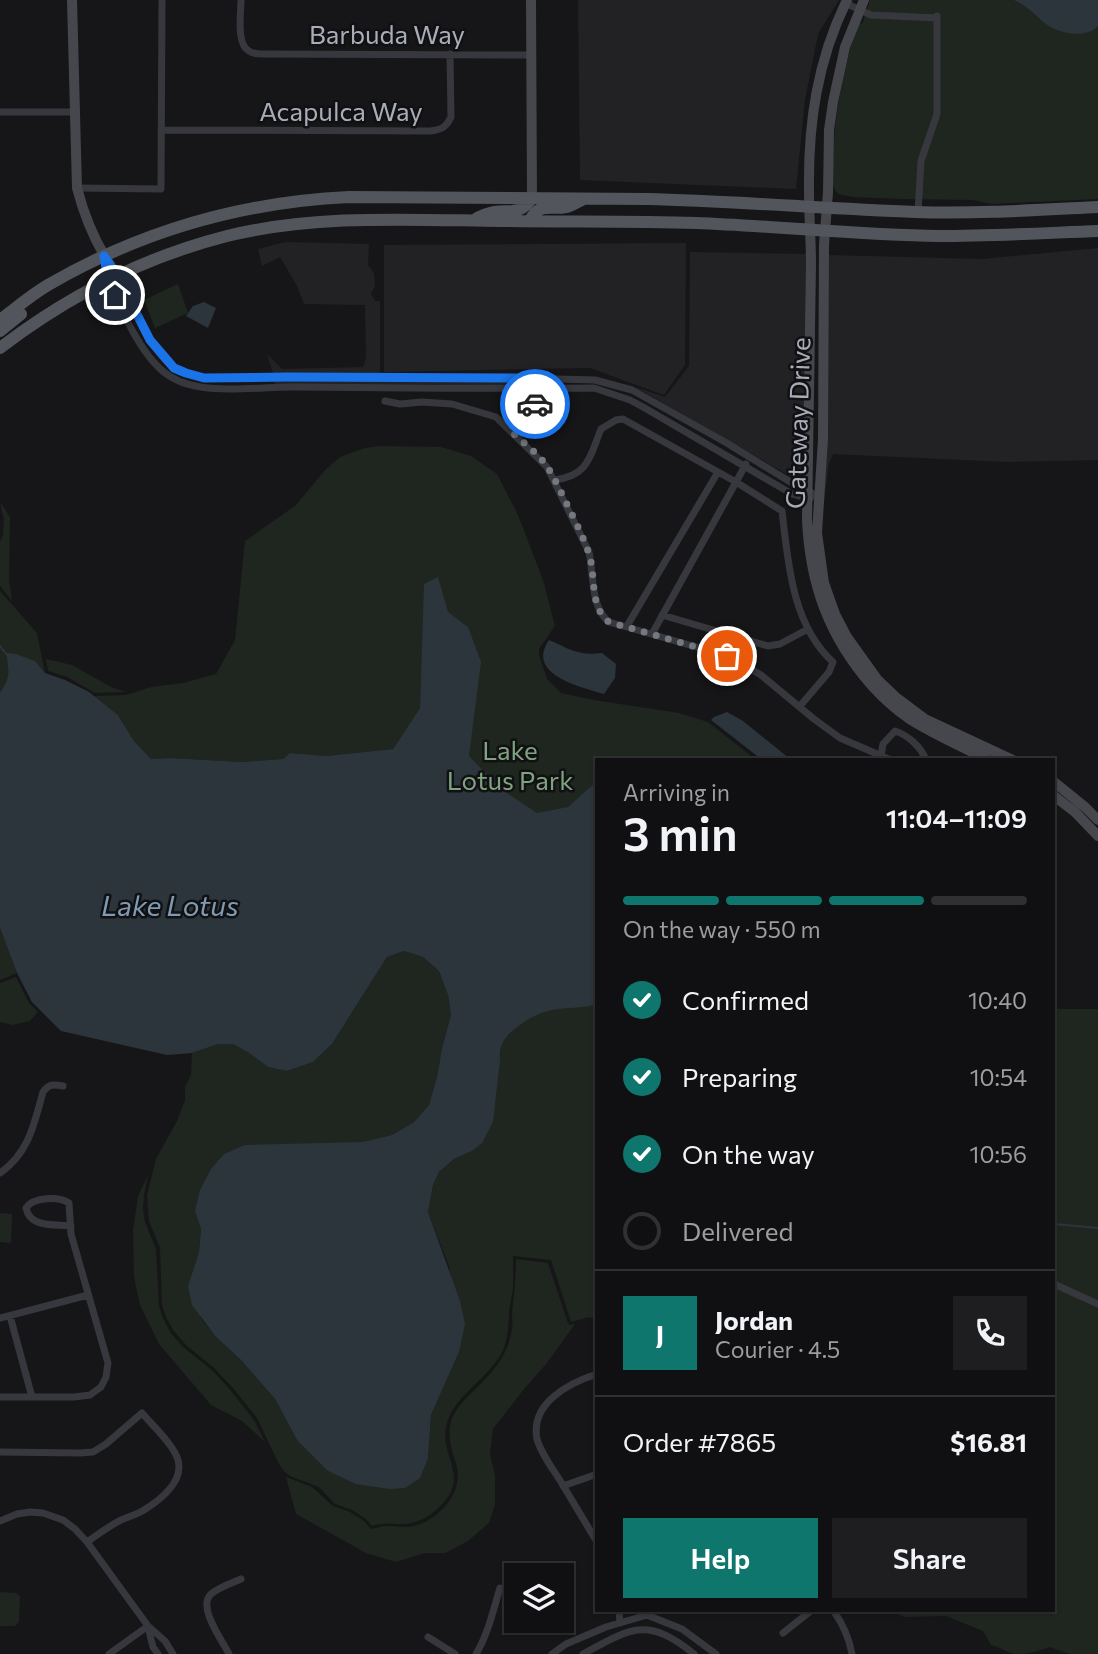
<!DOCTYPE html>
<html lang="en">
<head>
<meta charset="utf-8">
<style>
	:root { --surface:#101012; --page:#1e1e20; --text:#f1f3f6; --muted:#9c9d9f; --line:#303032; --accent:#0f766e }
	body { margin:0; font-family:Commissioner,sans-serif; background:var(--page); color:var(--text); height:100vh; display:flex; flex-direction:column; font-size:26px; white-space:nowrap }
	* { box-sizing:border-box; margin:0 }
	p { font-size:23px; color:var(--muted) }
	.icon { flex:none; width:38px; height:38px; fill:none; stroke:currentColor; stroke-width:2; stroke-linecap:round; stroke-linejoin:round }
	.map { position:relative; flex:1; overflow:hidden }
	.sheet { position:absolute; left:595px; top:758px; width:460px; height:854px; display:flex; flex-direction:column; background:var(--surface); border-radius:0px; box-shadow:0 2px 5px #0004,0 0 0 2px var(--line) }
	.sheet>* { flex:none }
	.fabs { position:absolute; left:504px; top:1563px; display:grid; gap:14px }
	.fabs a { display:grid; place-items:center; width:70px; height:70px; border-radius:0px; background:var(--surface); box-shadow:0 2px 5px #0004,0 0 0 2px var(--line); font-size:35px }
	.pin { position:absolute; display:grid; place-items:center; width:60px; height:60px; color:#fff; margin:-30px; border:4px solid #fff; border-radius:50%; box-shadow:0 2px 7px #0007 }
	.courier { position:absolute; display:grid; place-items:center; width:70px; height:70px; margin:-35px; border:5px solid #1a73e8; border-radius:50%; background:#fff; color:#222; box-shadow:0 2px 9px #0007 }
	.head em { font-style:normal; font-weight:600 }
	.head div { display:flex; flex-direction:column-reverse }
	.head { display:flex; align-items:center; justify-content:space-between; height:119px; padding:0 28px }
	h1 { font-size:46px; font-weight:600; line-height:52px }
	.bar { display:grid; grid-template-columns:repeat(4,1fr); gap:10px 7px; align-content:center; height:84px; padding:0 28px }
	.bar i { height:9px; border-radius:5px; background:var(--line) }
	.bar .on { background:var(--accent) }
	.bar p { grid-column:span 4 }
	.line { display:flex; align-items:center; gap:18px; padding:0 28px; border-top:2px solid var(--line) }
	.line div { flex:1 }
	.round { display:grid; place-items:center; flex:none; width:74px; height:74px; border-radius:0px; background:var(--page) }
	ol { padding:0 28px; list-style:none }
	li { display:flex; align-items:center; gap:21px; height:77px }
	li p { margin-inline-start:auto }
	li .icon { padding:7px; border-radius:50%; background:var(--accent); color:#fff; stroke-width:4 }
	li:last-child { color:var(--muted) }
	li i { width:38px; height:38px; border:4px solid var(--line); border-radius:50% }
	.action { display:flex; gap:14px; margin-top:auto; padding:14px 28px }
	.action a { flex:1; height:80px; border-radius:0px; background:var(--accent); color:#fff; font-size:28px; font-weight:600; line-height:80px; text-align:center }
	.action a+a { background:var(--page); color:var(--text) }
	.map>svg:first-child { display:block }
</style>
</head>
<body>
<div class="map">
<svg width="1098" height="1654" viewBox="0 0 1098 1654">
	<rect width="100%" height="100%" fill="#161618"/>
	<path fill="#222225" d="M578,0H839L818,34L805,100L796,189L580,180Z
		M285,242L369,244L368,265L374,273L375,286L371,294L375,301H380V372L383,375L273,373L267,354L282,369L363,367L366,357L365,305L304,304L297,286L280,257L262,266L258,249Z
		M686,243L685,365L664,395L590,368L384,372V245Z
		M1098,248V460L1007,462L833,454L829,464L824,503L828,255L982,259Z
		M690,252L807,254L804,484L635,387L665,397L689,366Z
		M274,380L522,382V385L275,384Z"/>
	<path fill="#1e261f" d="M870,0H1098V199L991,204L973,200L902,199L853,197L838,194C830,186 833,174 833,162C834,116 843,70 857,26L863,22Z
		M178,284L188,313L155,328L144,300Z
		M379,446L441,447L471,456L497,474L518,515L543,580L555,626L539,649V655L547,679L561,693L594,700L679,713L708,722L755,759L597,760V1320L589,1317L571,1322L551,1260L513,1256C513,1267 513,1278 513,1288C512,1297 509,1306 509,1315C508,1329 508,1343 500,1356C485,1381 452,1397 446,1427C440,1455 468,1475 444,1502C432,1516 417,1525 398,1524C389,1524 381,1523 372,1526L366,1519L352,1510L335,1504L319,1487L290,1476L284,1471L279,1464L257,1418L234,1389L215,1369L186,1345L173,1330L166,1317L162,1305L160,1248L149,1221L147,1195L156,1159L177,1121L185,1100V1087L191,1075L192,1053L218,1044H233L249,1053L268,1067L287,1071L313,1062L332,1044L387,957L404,951L423,957L439,971L448,995L451,1015L442,1048L437,1077L429,1105L414,1122L392,1135L362,1142L195,1211L201,1229L199,1252L188,1286L202,1320L215,1336L241,1360L275,1399L297,1440L428,1458L431,1415L459,1352L449,1266L428,1212L433,1185L439,1172L454,1159L472,1151L497,1080L501,1046L424,812V615L420,708L393,749L326,756L290,753L283,759L242,762L170,758L151,759L134,741L118,715L94,696L126,695L151,687L183,683L216,674L235,640L245,541L296,505L325,470L340,457L365,448Z
		M0,502L10,517L9,580L12,601L0,586V542L3,535L4,520Z
		M0,591L37,633L45,673C35,661 22,654 6,654C10,670 11,679 0,692Z
		M46,659L72,665L111,687L126,692L95,693L67,677L48,671Z
		M0,928L17,973L0,980Z
		M16,977L29,1003L38,1012L30,1021L13,1025L0,1022V983Z
		M1054,1009H1098V1654H1070L1049,1647C1038,1652 1026,1654 1014,1654C1006,1652 1000,1647 991,1645L983,1631L946,1616L904,1617L890,1610H1054Z
		M148,1175L144,1195L143,1209L145,1222L156,1249L159,1306L163,1318L170,1332L183,1347L213,1371L231,1391L254,1420L265,1442L242,1421L211,1405L159,1344L140,1305L134,1277L133,1231L138,1196Z
		M0,1213L12,1214L11,1243L0,1242Z
		M516,1259L548,1263L568,1323L570,1325L575,1324L547,1363L524,1389L493,1429L490,1454L495,1475V1504L489,1523L468,1541L445,1553H425L396,1562L366,1553L296,1514L286,1477L312,1487L333,1506L350,1512L364,1521L371,1529C376,1528 381,1526 387,1526C396,1526 404,1528 414,1526C438,1520 463,1494 457,1467C452,1449 445,1434 453,1416C461,1400 477,1389 488,1376C501,1362 509,1348 512,1329C513,1323 512,1318 512,1313C514,1295 516,1278 516,1259Z
		M0,1592L16,1593L20,1596L19,1622L15,1626H0Z"/>
	<path fill="#2c353c" d="M1014,0H1098V26C1086,39 1059,34 1046,24C1035,15 1028,6 1014,0Z
		M204,302L216,308L208,328L186,316L193,306Z
		M438,577L448,612L468,627L481,662L469,756L501,789L537,813L568,807L597,781V1004C582,1009 567,1007 552,1010C538,1013 528,1019 517,1027C505,1036 499,1044 500,1060L493,1122L482,1143L472,1151L454,1159L439,1172L433,1185L428,1212L460,1301L465,1324L459,1352L431,1415L428,1458L420,1478L405,1488L389,1489L356,1484L328,1471L297,1440L275,1399L241,1360L215,1336L192,1305L188,1286L199,1252L201,1229L195,1211L200,1190L211,1169L224,1154L245,1145L362,1142L392,1135L414,1122L429,1105L437,1077L442,1048L451,1015L448,995L439,971L423,957L404,951L387,957L332,1044L313,1062L287,1071L268,1067L249,1053L233,1044H218L192,1053L167,1055L61,1031L32,1002L17,973L0,928V692C11,678 9,670 6,653L16,654L35,661L45,673L65,680L89,692L118,715L134,741L151,759L170,758L242,762L283,759L290,753L326,756L393,749L420,708L424,584Z
		M549,640C570,649 577,656 602,653L616,664L615,678L604,694C581,687 525,675 549,640Z
		M727,712L743,721L790,759H761L711,720L714,717Z"/>
	<g fill="none" stroke-linecap="round" stroke-linejoin="round">
		<path stroke="#2c353c" stroke-width="2" d="M0,646L7,655
			M1054,1224L1098,1228"/>
		<path stroke="#37383d" stroke-width="7" d="M241,0C241,13 236,44 249,51C251,53 258,54 261,54L530,55
			M845,3L871,15L937,18
			M0,112H74
			M161,130L430,131C440,130 446,128 451,117L450,54
			M77,188L161,189L162,0
			M918,212L921,161L937,114V16
			M117,275C130,302 151,353 176,369C203,385 260,376 292,377C393,378 494,377 595,380L632,390L725,442L792,483L808,490L818,498
			M108,280C121,309 143,361 171,377C202,396 255,387 291,387C392,388 493,389 594,388L630,400L643,407L792,494L810,499
			M385,401L400,404L422,402L452,404L496,417L547,467L589,552C594,574 590,607 609,622L728,656L761,675L814,719L840,738L891,760
			M507,428C522,413 526,408 526,386
			M514,434C530,418 535,409 536,386
			M554,480C589,476 590,456 601,429L616,420L623,419L736,482L782,511C788,562 792,625 833,662L829,672L800,706
			M662,615L768,646L780,644L808,629
			M627,626L718,472
			M652,634L746,464
			M881,755L883,744L895,731C908,735 921,747 926,760
			M0,1173C29,1153 34,1124 43,1092C49,1084 53,1084 63,1086
			M1054,1284L1098,1304
			M10,1316L32,1397
			M0,1318L88,1295
			M597,1374C569,1383 530,1403 537,1439C541,1454 553,1469 561,1482C573,1502 585,1522 597,1542
			M0,1397H74L90,1395L101,1387L106,1377L108,1363L71,1234L69,1203C58,1196 33,1197 26,1208C30,1228 54,1224 71,1226
			M0,1452L80,1453L93,1452L106,1444L142,1413C152,1425 174,1445 178,1460C184,1482 160,1500 144,1510C136,1515 127,1517 119,1521C108,1527 97,1535 87,1542
			M563,1486L597,1474
			M0,1521L17,1514L30,1512L43,1513L63,1520L75,1529L87,1542L148,1626L165,1641L173,1654
			M619,1610L620,1623
			M833,1610C843,1624 849,1637 852,1654
			M148,1627L153,1647L158,1654
			M783,1633L812,1610
			M428,1637L455,1654
			M109,1654L148,1626
			M229,1654C222,1640 197,1607 211,1594C219,1587 232,1583 241,1579
			M476,1654C488,1634 493,1611 500,1588
			M552,1654L566,1644L606,1627L647,1615L682,1629L716,1654
			M583,1654C631,1628 647,1616 694,1654"/>
		<path stroke="#45474d" stroke-width="10" d="M72,0L77,188C85,219 98,249 117,275
			M531,0L532,198
			M847,0C817,61 808,124 809,191C809,216 811,240 811,265C810,350 809,435 807,520C810,585 829,637 872,686C883,698 895,709 908,718C931,733 964,748 989,760
			M864,0L845,47L833,102L829,130L828,192L824,245L823,439L817,533L824,583L835,614L847,637L877,679L897,698L925,719L1013,760
			M1054,782L1085,807L1098,820
			M1054,796L1075,812L1098,836"/>
		<path stroke="#53555c" stroke-width="12" d="M477,218C482,216 488,213 494,212C512,210 520,215 532,198
			M530,221C538,202 551,210 566,207C571,206 577,202 582,200
			M0,320C16,308 31,295 48,285C141,231 242,202 349,197L647,199C737,201 826,209 916,212C976,214 1037,210 1098,207
			M0,331L21,314
			M0,348C68,296 144,257 227,236C317,214 411,220 503,221C568,222 632,221 696,223C777,226 858,235 939,236C992,236 1045,233 1098,231"/>
	</g>
	<g fill="none" stroke-linecap="round" stroke-linejoin="round">
		<path stroke="#757880" stroke-width="7" stroke-dasharray="0 12.6" d="M535,404L524,424L514,434C525,444 540,455 548,468C553,476 557,484 561,492C570,511 581,531 588,551C597,574 588,606 609,622L727,656"/>
		<path stroke="#1a73e8" stroke-width="9" d="M115,295L108,280L104,256L117,275L150,340L174,368L186,373L204,378L288,377L536,378L535,404"/>
	</g>
	<g text-anchor="middle" dominant-baseline="central" stroke-width="5" stroke-linejoin="round" paint-order="stroke">
		<g font-size="26" fill="#a8adb8" stroke="#111113">
			<text x="387" y="33">Barbuda Way</text>
			<text x="341" y="110">Acapulca Way</text>
			<text transform="translate(797 423) rotate(-88)">Gateway Drive</text>
		</g>
		<g font-size="26" fill="#7fa381" stroke="#111113">
			<text x="510" y="749">Lake<tspan x="510" dy="30">Lotus Park</tspan></text>
		</g>
		<g font-size="28" font-style="italic" fill="#7f9bb3" stroke="#111113">
			<text x="170" y="905">Lake Lotus</text>
		</g>
	</g>
</svg>
<div class="fabs">
<a><svg class="icon" aria-label="layers" viewBox="0 0 24 24"><path d="M12 4l9 5-9 5-9-5zM3 14l9 5 9-5"/></svg></a>
</div>
<div class="pin" style="left:727px;top:656px;background:#ea580c"><svg class="icon" aria-label="bag" viewBox="0 0 24 24"><path d="M5 8h14l-1 12H6zM9 8a3 3 0 0 1 6 0"/></svg></div>
<div class="pin" style="left:115px;top:295px;background:#1f2937"><svg class="icon" aria-label="home" viewBox="0 0 24 24"><path d="M3 11l9-7 9 7M6 9v11h12V9"/></svg></div>
<div class="courier" style="left:535px;top:404px"><svg class="icon" aria-label="car" viewBox="0 0 24 24"><path d="M5 17H2v-5l4-1 3-4h7l3 4 3 1v5h-3M9 17h6M6 11h13"/><circle cx="7" cy="17" r="2"/><circle cx="17" cy="17" r="2"/></svg></div>
<section class="sheet">
<div class="head"><div><h1>3 min</h1><p>Arriving in</p></div><em>11:04–11:09</em></div>
<div class="bar"><i class="on"></i><i class="on"></i><i class="on"></i><i></i><p>On the way · 550 m</p></div>
<ol>
<li><svg class="icon" aria-label="check" viewBox="0 0 24 24"><path d="M5 12l5 5 9-10"/></svg>Confirmed<p>10:40</p></li>
<li><svg class="icon" aria-label="check" viewBox="0 0 24 24"><path d="M5 12l5 5 9-10"/></svg>Preparing<p>10:54</p></li>
<li><svg class="icon" aria-label="check" viewBox="0 0 24 24"><path d="M5 12l5 5 9-10"/></svg>On the way<p>10:56</p></li>
<li><i></i>Delivered</li>
</ol>
<div class="line" style="height:126px"><b class="round" style="background:var(--accent);color:#fff">J</b><div><b>Jordan</b><p>Courier · 4.5</p></div><a class="round"><svg class="icon" aria-label="phone" viewBox="0 0 24 24"><path d="M5 4h4l2 5-3 2q2 4 5 5l2-3 5 2v4C11 20 4 13 5 4z"/></svg></a></div>
<div class="line" style="height:91px"><div>Order #7865</div><b>$16.81</b></div>
<div class="action"><a>Help</a><a>Share</a></div>
</section>
</div>
</body>
</html>
